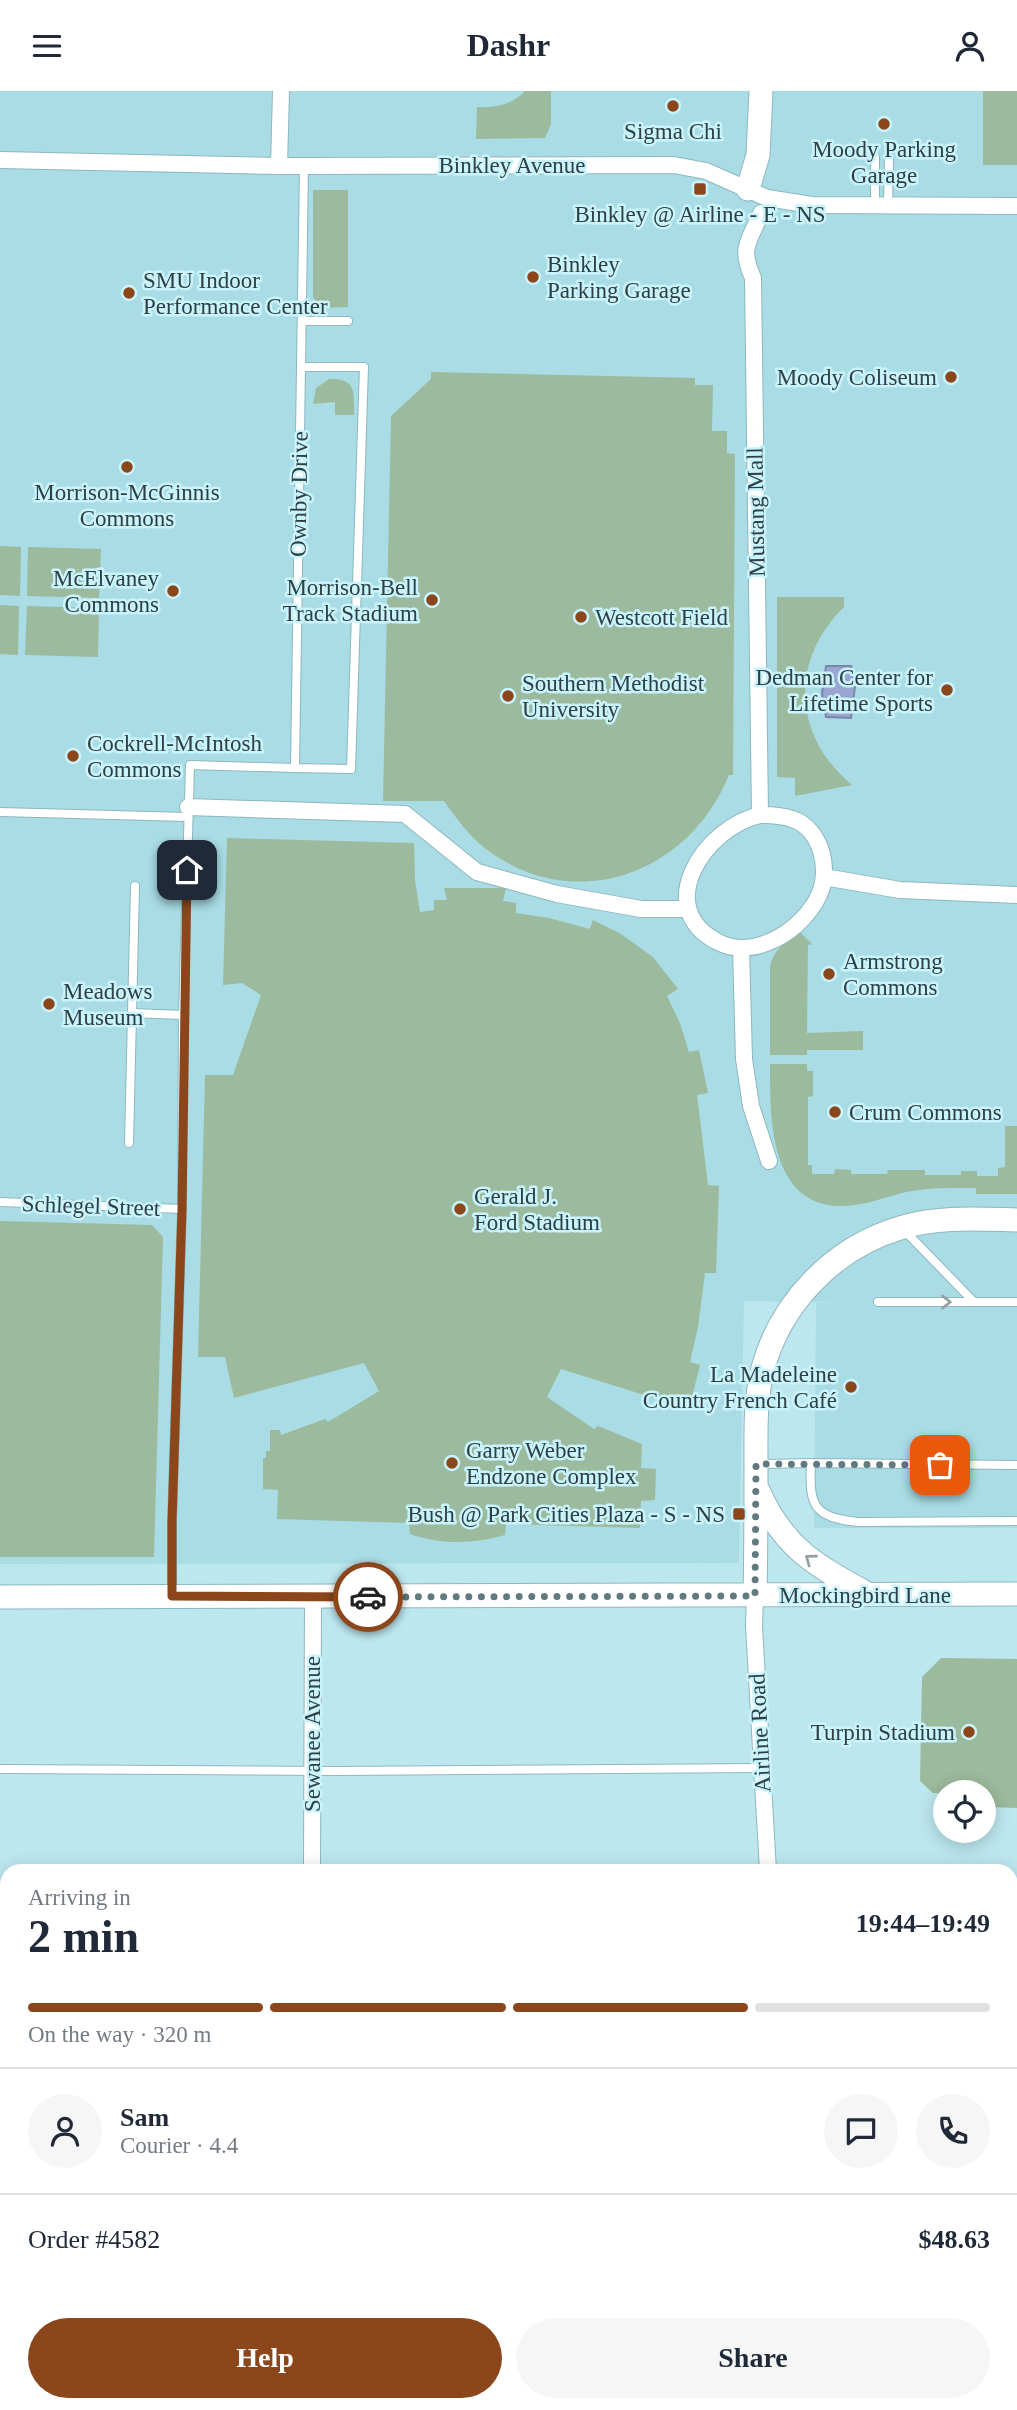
<!DOCTYPE html>
<html lang="en">
<head>
<meta charset="utf-8">
<style>
	:root { --surface:#fff; --page:#f6f6f7; --text:#1f2937; --muted:#747a83; --line:#e0e1e3; --accent:#8b471b }
	body { margin:0; font-family:"Times New Roman",serif; background:var(--page); color:var(--text); height:100vh; display:flex; flex-direction:column; font-size:26px; white-space:nowrap }
	* { box-sizing:border-box; margin:0 }
	p { font-size:23px; color:var(--muted) }
	.icon { flex:none; width:38px; height:38px; fill:none; stroke:currentColor; stroke-width:2; stroke-linecap:round; stroke-linejoin:round }
	.map { position:relative; flex:1; overflow:hidden }
	.side { position:absolute; left:0px; top:1773px; width:1018px; height:548px; display:flex; flex-direction:column; background:var(--surface); border-radius:21px 21px 0 0; box-shadow:0 4px 18px #0003 }
	.side>* { flex:none }
	.tools { position:absolute; left:933px; top:1689px; display:grid; gap:14px }
	.tools a { display:grid; place-items:center; width:63px; height:63px; border-radius:50%; background:var(--surface); box-shadow:0 4px 18px #0003; font-size:35px }
	.pin { position:absolute; display:grid; place-items:center; width:60px; height:60px; color:#fff; margin:-30px; border-radius:14px; box-shadow:0 4px 10px #0006 }
	.courier { position:absolute; display:grid; place-items:center; width:70px; height:70px; margin:-35px; border:5px solid #8b471b; border-radius:50%; background:#fff; color:#222; box-shadow:0 2px 9px #0007 }
	.headline em { font-style:normal; font-weight:700 }
	.headline div { display:flex; flex-direction:column-reverse }
	.headline { display:flex; align-items:center; justify-content:space-between; height:119px; padding:0 28px }
	h1 { font-size:46px; font-weight:700; line-height:52px }
	.bar { display:grid; grid-template-columns:repeat(4,1fr); gap:10px 7px; align-content:center; height:84px; padding:0 28px }
	.bar i { height:9px; border-radius:5px; background:var(--line) }
	.bar .active { background:var(--accent) }
	.bar p { grid-column:span 4 }
	.line { display:flex; align-items:center; gap:18px; padding:0 28px; border-top:2px solid var(--line) }
	.line div { flex:1 }
	.round { display:grid; place-items:center; flex:none; width:74px; height:74px; border-radius:37px; background:var(--page) }
	.action { display:flex; gap:14px; margin-top:auto; padding:14px 28px }
	.action a { flex:1; height:80px; border-radius:42px; background:var(--accent); color:#fff; font-size:28px; font-weight:700; line-height:80px; text-align:center }
	.action a+a { background:var(--page); color:var(--text) }
	header { display:flex; justify-content:space-between; align-items:center; height:91px; padding:0 28px; background:var(--surface); font-size:32px; font-weight:700 }
	.map>svg:first-child { display:block }
</style>
</head>
<body>
<header><svg class="icon" aria-label="menu" viewBox="0 0 24 24"><path d="M4 6h16M4 12h16M4 18h16"/></svg>Dashr<svg class="icon" aria-label="person" viewBox="0 0 24 24"><circle cx="12" cy="8" r="4"/><path d="M4 21q1-7 8-7t8 7"/></svg></header>
<div class="map">
<svg width="1017" height="2319" viewBox="0 0 1017 2319">
	<rect width="100%" height="100%" fill="#bde7ef"/>
	<path fill="#a9dce5" d="M0,0H1017V1437H814L816,1212H854L744,1210L739,1472L0,1473Z"/>
	<path fill="#9cba9d" d="M525,0H551V33L545,47L476,48L477,16C495,17 512,14 525,0Z
		M983,0H1017V74H983Z
		M313,99H348V216C335,216 320,220 313,206Z
		M431,281L695,287V294H713L712,340H727V362L735,363L733,684H729C689,783 575,825 486,758C469,745 457,728 444,710H383L391,325L431,288Z
		M329,288C357,287 354,302 354,324H335V311L313,313L316,297Z
		M0,455L21,456L20,505L0,504Z
		M28,456L101,458L99,507L27,505Z
		M777,506H844V516C789,570 793,645 852,694L795,705V687L777,686Z
		M0,514L19,515L18,564L0,563Z
		M27,515L99,517L98,566L25,564Z
		M227,747L414,752L415,789L420,821L434,819V809H447L444,797H506L503,810L516,812V822L549,827L590,838L593,829L621,843L653,866L678,898L667,905L680,932L689,961L699,959L708,1002L697,1004L708,1094L719,1095L716,1182H705L698,1236L690,1271L700,1274L689,1318L561,1278L547,1306L594,1338L598,1335L642,1353L641,1377L656,1378L655,1409L641,1410L640,1437L506,1433L505,1444C473,1453 442,1454 410,1443L409,1432L277,1428L278,1399L263,1398V1367H266V1360H270V1339H280L281,1344L325,1328L328,1331L379,1300L364,1272L234,1307L225,1266H198L205,984H233L261,904L242,892L223,894Z
		M801,842L812,853L808,854L807,942L863,940V959H807V964H770V875C775,857 785,851 801,842Z
		M770,973H807V980H813V1005L808,1006V1074H812V1083H834L835,1078L851,1079V1083H887L888,1079H925V1084H961V1080H977V1085H998V1077L1005,1076V1035H1017V1103H976V1097C953,1097 929,1096 906,1101C889,1105 872,1112 854,1114C769,1125 770,1030 770,973Z
		M0,1130L152,1134L163,1146L154,1466H0Z
		M941,1567L1017,1568V1717L984,1716V1701H945V1716L939,1715L938,1702H933L920,1690L922,1586Z"/>
	<path fill="#9ba5d1" stroke="#7a87a6" stroke-width="2" d="M826,575H851L855,595L851,627L826,626L822,602Z"/>
	<g fill="none" stroke-linecap="round" stroke-linejoin="round">
		<defs>
			<path id="lane" d="M875,114V66
				M888,114L889,66
				M302,230H348
				M295,677L351,678L364,276H301
				M0,721L188,726
				M132,922L183,924
				M129,1052L135,795
				M0,1111L182,1118
				M903,1138L974,1211
				M878,1211H1017
				M811,1372L1017,1374
				M759,1373L811,1372C809,1415 813,1426 858,1431L1017,1430
				M172,1502V1431L182,1118L183,924L190,674L295,677L304,75
				M0,1678L335,1680L762,1677
				M0,2007H7"/>
			<path id="street" d="M0,69L279,75L674,74L706,80L767,107L812,114L1017,115
				M279,75L281,0
				M188,716L405,723L477,781L557,803L641,818H688
				M760,724L753,187C739,156 749,151 761,122
				M760,724C770,724 781,724 792,728C821,737 831,778 819,804C803,839 754,870 718,851C651,817 705,736 760,724Z
				M824,786L900,799L1017,804
				M741,857L744,968L751,1015L769,1070
				M755,1505L754,1535L768,1780
				M312,1780L313,1506
				M0,1843H7
				M0,2168H7
				M311,2314V2319
				M793,2314L794,2319"/>
			<path id="secondary" d="M748,98L758,64L761,0
				M759,1401C783,1456 815,1474 866,1502
				M755,1505C756,1460 756,1416 756,1371C756,1341 755,1310 762,1281C779,1213 833,1157 900,1137C937,1125 979,1128 1017,1129
				M0,1506L1017,1503"/>
		</defs>
		<use href="#lane" stroke="#8eb7bf" stroke-width="10"/>
		<use href="#street" stroke="#8eb7bf" stroke-width="18"/>
		<use href="#secondary" stroke="#8eb7bf" stroke-width="25"/>
		<use href="#lane" stroke="#fff" stroke-width="8"/>
		<use href="#street" stroke="#fff" stroke-width="16"/>
		<use href="#secondary" stroke="#fff" stroke-width="23"/>
	</g>
	<defs><path id="oneway-chevron" d="M-2-3.5L2.5 0L-2 3.5" fill="none" stroke-width="1.6" stroke-linecap="round" stroke-linejoin="round" transform="scale(1.75)"/></defs>
	<g stroke="#96a0a1">
		<use href="#oneway-chevron" transform="translate(946 1211)"/>
		<use href="#oneway-chevron" transform="translate(810 1468) rotate(-143)"/>
	</g>
	<g fill="none" stroke-linecap="round" stroke-linejoin="round">
		<path stroke="#607a7f" stroke-width="7" stroke-dasharray="0 12.6" d="M368,1506L755,1505L756,1373L940,1374"/>
		<path stroke="#8b471b" stroke-width="9" d="M187,779L182,1118L172,1431V1505L368,1506"/>
	</g>
	<g fill="#8b471b" stroke="#caf4fd" stroke-width="2.5">
		<circle cx="673" cy="15" r="7"/>
		<circle cx="884" cy="33" r="7"/>
		<rect x="693" y="91" width="14" height="14" rx="3.5"/>
		<circle cx="533" cy="186" r="7"/>
		<circle cx="129" cy="202" r="7"/>
		<circle cx="951" cy="286" r="7"/>
		<circle cx="127" cy="376" r="7"/>
		<circle cx="173" cy="500" r="7"/>
		<circle cx="432" cy="509" r="7"/>
		<circle cx="581" cy="526" r="7"/>
		<circle cx="947" cy="599" r="7"/>
		<circle cx="508" cy="605" r="7"/>
		<circle cx="73" cy="665" r="7"/>
		<circle cx="829" cy="883" r="7"/>
		<circle cx="49" cy="913" r="7"/>
		<circle cx="835" cy="1021" r="7"/>
		<circle cx="460" cy="1118" r="7"/>
		<circle cx="851" cy="1296" r="7"/>
		<circle cx="452" cy="1372" r="7"/>
		<rect x="732" y="1416" width="14" height="14" rx="3.5"/>
		<circle cx="969" cy="1641" r="7"/>
	</g>
	<g text-anchor="middle" dominant-baseline="central" stroke-width="5" stroke-linejoin="round" paint-order="stroke">
		<g font-size="23" fill="#2e4043" stroke="#caf4fd" text-anchor="start">
			<text x="673" y="40" text-anchor="middle">Sigma Chi</text>
			<text x="884" y="58" text-anchor="middle">Moody Parking<tspan x="884" dy="26">Garage</tspan></text>
			<text x="700" y="123" text-anchor="middle">Binkley @ Airline - E - NS</text>
			<text x="547" y="173">Binkley<tspan x="547" dy="26">Parking Garage</tspan></text>
			<text x="143" y="189">SMU Indoor<tspan x="143" dy="26">Performance Center</tspan></text>
			<text x="937" y="286" text-anchor="end">Moody Coliseum</text>
			<text x="127" y="401" text-anchor="middle">Morrison-McGinnis<tspan x="127" dy="26">Commons</tspan></text>
			<text x="159" y="487" text-anchor="end">McElvaney<tspan x="159" dy="26">Commons</tspan></text>
			<text x="418" y="496" text-anchor="end">Morrison-Bell<tspan x="418" dy="26">Track Stadium</tspan></text>
			<text x="595" y="526">Westcott Field</text>
			<text x="933" y="586" text-anchor="end">Dedman Center for<tspan x="933" dy="26">Lifetime Sports</tspan></text>
			<text x="522" y="592">Southern Methodist<tspan x="522" dy="26">University</tspan></text>
			<text x="87" y="652">Cockrell-McIntosh<tspan x="87" dy="26">Commons</tspan></text>
			<text x="843" y="870">Armstrong<tspan x="843" dy="26">Commons</tspan></text>
			<text x="63" y="900">Meadows<tspan x="63" dy="26">Museum</tspan></text>
			<text x="849" y="1021">Crum Commons</text>
			<text x="474" y="1105">Gerald J.<tspan x="474" dy="26">Ford Stadium</tspan></text>
			<text x="837" y="1283" text-anchor="end">La Madeleine<tspan x="837" dy="26">Country French Café</tspan></text>
			<text x="466" y="1359">Garry Weber<tspan x="466" dy="26">Endzone Complex</tspan></text>
			<text x="725" y="1423" text-anchor="end">Bush @ Park Cities Plaza - S - NS</text>
			<text x="955" y="1641" text-anchor="end">Turpin Stadium</text>
		</g>
		<g font-size="23" fill="#2e4043" stroke="#caf4fd">
			<text x="512" y="74">Binkley Avenue</text>
			<text transform="translate(299 403) rotate(-89)">Ownby Drive</text>
			<text transform="translate(756 421) rotate(-91)">Mustang Mall</text>
			<text transform="translate(91 1115) rotate(2)">Schlegel Street</text>
			<text x="865" y="1504">Mockingbird Lane</text>
			<text transform="translate(760 1642) rotate(-93)">Airline Road</text>
			<text transform="translate(312 1643) rotate(-90)">Sewanee Avenue</text>
		</g>
	</g>
</svg>
<div class="tools">
<a><svg class="icon" aria-label="locate" viewBox="0 0 24 24"><circle cx="12" cy="12" r="6"/><path d="M12 2v4M12 18v4M2 12h4M18 12h4"/></svg></a>
</div>
<div class="pin" style="left:940px;top:1374px;background:#ea580c"><svg class="icon" aria-label="bag" viewBox="0 0 24 24"><path d="M5 8h14l-1 12H6zM9 8a3 3 0 0 1 6 0"/></svg></div>
<div class="pin" style="left:187px;top:779px;background:#1f2937"><svg class="icon" aria-label="home" viewBox="0 0 24 24"><path d="M3 11l9-7 9 7M6 9v11h12V9"/></svg></div>
<div class="courier" style="left:368px;top:1506px"><svg class="icon" aria-label="car" viewBox="0 0 24 24"><path d="M5 17H2v-5l4-1 3-4h7l3 4 3 1v5h-3M9 17h6M6 11h13"/><circle cx="7" cy="17" r="2"/><circle cx="17" cy="17" r="2"/></svg></div>
<section class="side">
<div class="headline"><div><h1>2 min</h1><p>Arriving in</p></div><em>19:44–19:49</em></div>
<div class="bar"><i class="active"></i><i class="active"></i><i class="active"></i><i></i><p>On the way · 320 m</p></div>
<div class="line" style="height:126px"><a class="round"><svg class="icon" aria-label="person" viewBox="0 0 24 24"><circle cx="12" cy="8" r="4"/><path d="M4 21q1-7 8-7t8 7"/></svg></a><div><b>Sam</b><p>Courier · 4.4</p></div><a class="round"><svg class="icon" aria-label="chat" viewBox="0 0 24 24"><path d="M4 5h16v11H9l-5 4z"/></svg></a><a class="round"><svg class="icon" aria-label="phone" viewBox="0 0 24 24"><path d="M5 4h4l2 5-3 2q2 4 5 5l2-3 5 2v4C11 20 4 13 5 4z"/></svg></a></div>
<div class="line" style="height:91px"><div>Order #4582</div><b>$48.63</b></div>
<div class="action"><a>Help</a><a>Share</a></div>
</section>
</div>
</body>
</html>
